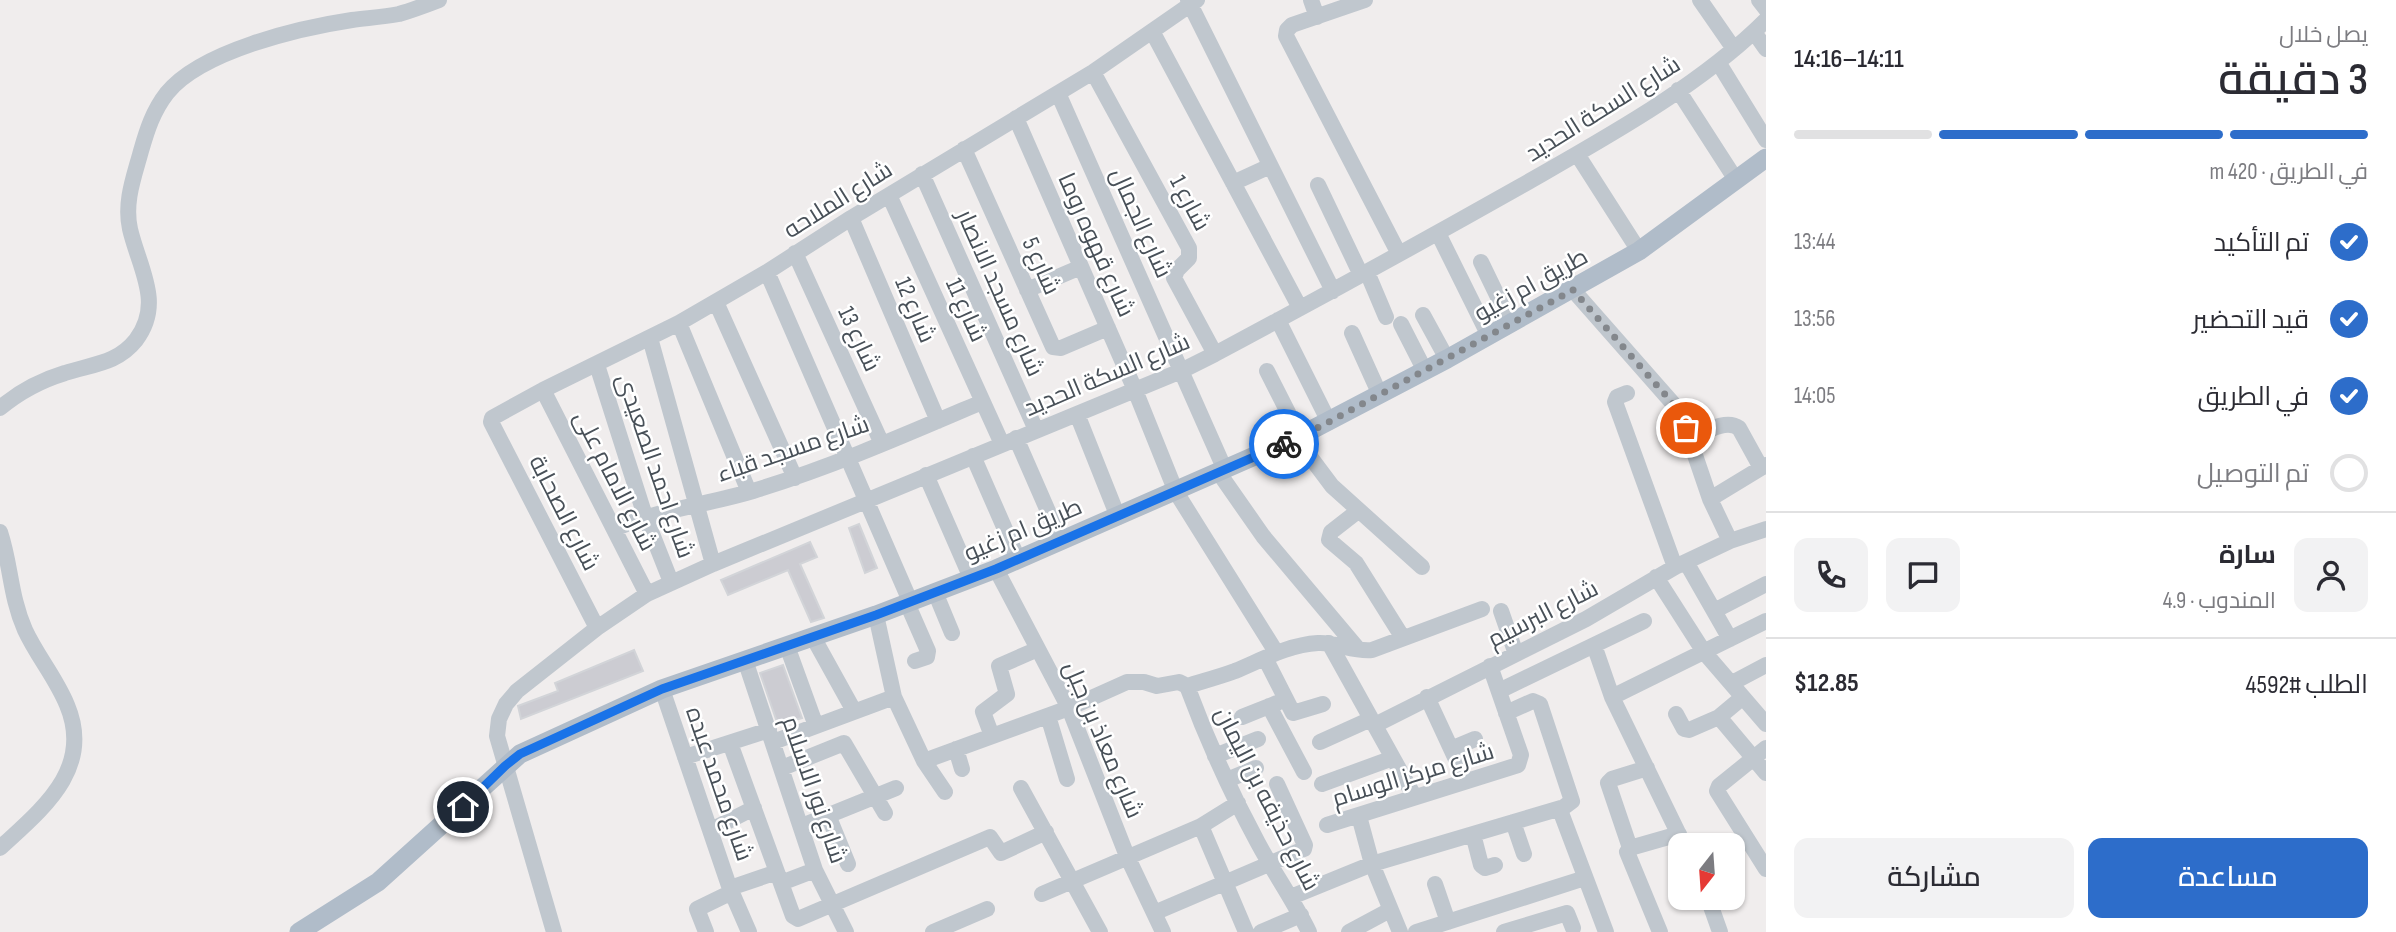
<!DOCTYPE html>
<html lang="ar">
<head>
<meta charset="utf-8">
<style>
	:root { --surface:#fff; --page:#f2f2f3; --text:#2b2b33; --muted:#7c7c81; --line:#e1e1e2; --accent:#2d6dca }
	body { margin:0; font-family:"Sofia Sans Condensed",Cairo,sans-serif; background:var(--page); color:var(--text); direction:rtl; height:100vh; display:flex; flex-direction:column; font-size:26px; white-space:nowrap }
	* { box-sizing:border-box; margin:0 }
	p { font-size:23px; color:var(--muted) }
	.icon { flex:none; width:38px; height:38px; fill:none; stroke:currentColor; stroke-width:2; stroke-linecap:round; stroke-linejoin:round }
	.map { position:relative; flex:1; overflow:hidden; direction:ltr }
	.drawer { display:flex; flex-direction:column; background:var(--surface); width:630px }
	.drawer>* { flex:none }
	.needle { width:46px; rotate:197deg }
	.tools { position:absolute; left:1668px; top:833px; display:grid; gap:14px }
	.tools a { display:grid; place-items:center; width:77px; height:77px; border-radius:14px; background:var(--surface); box-shadow:0 2px 5px #0004; font-size:35px }
	.pin { position:absolute; display:grid; place-items:center; width:60px; height:60px; color:#fff; margin:-30px; border:4px solid #fff; border-radius:50%; box-shadow:0 2px 7px #0007 }
	.courier { position:absolute; display:grid; place-items:center; width:70px; height:70px; margin:-35px; border:5px solid #1a73e8; border-radius:50%; background:#fff; color:#222; box-shadow:0 2px 9px #0007 }
	.summary em { font-style:normal; font-weight:600 }
	.summary div { display:flex; flex-direction:column-reverse }
	.summary { display:flex; align-items:center; justify-content:space-between; height:119px; padding:0 28px }
	h1 { font-size:46px; font-weight:600; line-height:52px }
	.bar { display:grid; grid-template-columns:repeat(4,1fr); gap:10px 7px; align-content:center; height:84px; padding:0 28px }
	.bar i { height:9px; border-radius:5px; background:var(--line) }
	.bar .selected { background:var(--accent) }
	.bar p { grid-column:span 4 }
	.line { display:flex; align-items:center; gap:18px; padding:0 28px; border-top:2px solid var(--line) }
	.line div { flex:1 }
	.round { display:grid; place-items:center; flex:none; width:74px; height:74px; border-radius:14px; background:var(--page) }
	ol { padding:0 28px; list-style:none }
	li { display:flex; align-items:center; gap:21px; height:77px }
	li p { margin-inline-start:auto }
	li .icon { padding:7px; border-radius:50%; background:var(--accent); color:#fff; stroke-width:4 }
	li:last-child { color:var(--muted) }
	li i { width:38px; height:38px; border:4px solid var(--line); border-radius:50% }
	.action { display:flex; gap:14px; margin-top:auto; padding:14px 28px }
	.action a { flex:1; height:80px; border-radius:14px; background:var(--accent); color:#fff; font-size:28px; font-weight:600; line-height:80px; text-align:center }
	.action a+a { background:var(--page); color:var(--text) }
	main { display:flex; flex:1; min-height:0 }
	.map>svg:first-child { display:block }
</style>
</head>
<body>
<main>
<section class="drawer">
<div class="summary"><div><h1>3 دقيقة</h1><p>يصل خلال</p></div><em>14:11–14:16</em></div>
<div class="bar"><i class="selected"></i><i class="selected"></i><i class="selected"></i><i></i><p>في الطريق · 420 m</p></div>
<ol>
<li><svg class="icon" aria-label="check" viewBox="0 0 24 24"><path d="M5 12l5 5 9-10"/></svg>تم التأكيد<p>13:44</p></li>
<li><svg class="icon" aria-label="check" viewBox="0 0 24 24"><path d="M5 12l5 5 9-10"/></svg>قيد التحضير<p>13:56</p></li>
<li><svg class="icon" aria-label="check" viewBox="0 0 24 24"><path d="M5 12l5 5 9-10"/></svg>في الطريق<p>14:05</p></li>
<li><i></i>تم التوصيل</li>
</ol>
<div class="line" style="height:126px"><a class="round"><svg class="icon" aria-label="person" viewBox="0 0 24 24"><circle cx="12" cy="8" r="4"/><path d="M4 21q1-7 8-7t8 7"/></svg></a><div><b>سارة</b><p>المندوب · 4.9</p></div><a class="round"><svg class="icon" aria-label="chat" viewBox="0 0 24 24"><path d="M4 5h16v11H9l-5 4z"/></svg></a><a class="round"><svg class="icon" aria-label="phone" viewBox="0 0 24 24"><path d="M5 4h4l2 5-3 2q2 4 5 5l2-3 5 2v4C11 20 4 13 5 4z"/></svg></a></div>
<div class="line" style="height:91px"><div>الطلب #4592</div><b>$12.85</b></div>
<div class="action"><a>مساعدة</a><a>مشاركة</a></div>
</section>
<div class="map">
<svg width="1766" height="932" viewBox="0 0 1766 932">
	<rect width="100%" height="100%" fill="#f0eded"/>
	<path fill="#ccccd2" stroke="#d2d4d8" stroke-width="2" d="M859,524L877,568L865,573L849,528Z
		M810,542L817,557L800,564L824,618L811,622L788,570L728,595L721,580Z
		M634,650L643,671L521,719L518,706L558,691L555,683Z
		M783,665L802,718L778,725L760,673Z"/>
	<g fill="none" stroke-linecap="round" stroke-linejoin="round">
		<path stroke="#c0c7ce" stroke-width="16" d="M1188,0L1333,291
			M1311,0L1317,17
			M1365,0L1292,25L1287,30L1286,36L1399,254
			M1700,0L1734,49
			M1759,0L1766,9
			M1152,31L1300,308
			M1754,32L1766,49
			M1718,62L1766,140
			M1093,72L1189,248V258L1177,270L1174,278L1215,354
			M1678,90L1736,180
			M1058,93L1225,470
			M1016,118L1135,390L1176,492L1276,652
			M964,149L1053,347L1061,348L1108,328
			M1577,154L1639,251
			M922,174L1036,430
			M1233,183L1270,166
			M1318,185L1361,275
			M889,195L1002,444
			M851,218L938,421
			M1438,233L1489,336
			M795,253L882,444
			M1481,262L1511,324
			M767,272L910,601
			M1367,272L1386,317
			M1027,290L1081,267
			M1573,290L1676,407L1682,417L1710,499L1730,541
			M716,302L795,478
			M1423,315L1447,359
			M1278,320L1329,422
			M679,323L749,492
			M1401,324L1425,371
			M1352,333L1380,395
			M650,338L713,564
			M597,365L645,516L671,582
			M1267,371L1300,436
			M543,390L647,594
			M1627,393L1617,397L1615,402L1675,567
			M0,408C19,392 42,380 65,373C92,364 117,364 136,340C164,303 139,268 130,229C124,202 134,177 141,151C147,130 153,111 167,93C201,51 299,28 352,20C367,18 383,17 399,14C413,10 426,5 439,0
			M1077,414L1118,517
			M1016,438L1061,541
			M1296,438L1332,486L1422,567
			M1688,439C1702,434 1725,418 1739,428L1761,468
			M973,456L1018,559
			M1219,473L1263,536L1358,649
			M926,475L971,578
			M1710,499L1766,465
			M1358,511L1331,532L1329,540L1356,563L1403,638
			M614,529C661,509 706,505 753,491C832,467 907,434 982,402
			M0,532C11,565 10,596 25,630C37,656 56,678 67,705C94,769 42,809 0,848
			M1686,562L1730,639
			M996,569L1069,708L1127,856L1163,932
			M1656,577L1704,652L1766,724
			M935,592L952,633
			M907,603L928,651L927,657L915,661
			M1501,611L1516,654
			M1714,611L1766,584
			M876,615L894,697L924,761L945,792
			M597,628L491,422L492,418L543,390L679,323L767,272L851,218L1093,72L1197,0
			M813,637L854,711
			M1329,643L1414,796
			M1594,645L1612,697L1684,845
			M787,646L816,726
			M1265,658L1293,713L1323,704
			M745,660L815,870L846,932
			M1732,683L1766,665
			M1187,686C1203,681 1219,677 1235,671C1262,660 1287,645 1318,643C1337,642 1353,652 1372,650L1482,609
			M1187,686C1207,740 1231,793 1258,843C1274,873 1294,901 1309,932
			M662,689L729,886L733,887L777,872
			M1499,691L1644,621
			M1427,697L1466,781
			M1612,697L1766,621
			M1269,706L1304,772
			M1506,713L1533,701L1540,704L1572,801L1560,810L1606,932
			M1676,714L1684,729L1689,730L1719,717L1743,697
			M1048,716L1067,779
			M1242,717L1277,703
			M1719,717L1766,773
			M1375,725L1586,619L1675,567L1730,541L1766,529
			M992,736L983,712L1007,694L999,666L1038,649
			M773,742L894,697
			M1320,742L1371,719
			M730,743L793,916L798,919L990,837L1001,853L1046,832
			M1766,748L1719,786L1717,791L1766,869
			M956,749L962,769
			M1451,749L1475,739
			M1215,756L1258,739
			M685,757L769,730
			M924,761L1069,708L1127,682H1144L1157,686L1179,682L1187,686
			M782,768L844,743L885,813
			M1227,780L1256,768
			M1322,784L1393,758
			M1021,788L1100,932
			M828,815L848,864
			M1359,816L1372,864L1400,932
			M1513,822L1524,854
			M1327,825L1518,765L1521,755L1490,666
			M802,826L896,788
			M1201,826L1246,932
			M711,830L754,808
			M1473,834L1481,865L1485,868L1495,865
			M1630,848L1608,783L1612,779L1647,768
			M781,883L815,870
			M1435,884L1448,922
			M729,886L749,932
			M1042,894L1201,826L1238,803
			M1291,897L1372,864L1561,808
			M1708,898L1720,932
			M1154,913L1304,849L1305,845L1277,784
			M554,932L497,736L499,719L506,704L517,691L597,628L647,594L713,564L1181,371L1215,354C1318,299 1420,243 1521,186C1603,139 1699,87 1766,20
			M706,932L697,909L732,892
			M933,932L987,909
			M1261,932L1301,915
			M1349,932L1390,910
			M1416,932L1585,878
			M1504,932L1567,913L1573,928
			M1660,932L1627,852L1630,848L1679,834"/>
		<path stroke="#b0bcc9" stroke-width="19" d="M299,932L378,882L520,754L662,689L876,615L996,569L1296,438L1447,359L1639,251L1766,158"/>
	</g>
	<g fill="none" stroke-linecap="round" stroke-linejoin="round">
		<path stroke="#83878c" stroke-width="7" stroke-dasharray="0 12.6" d="M1284,444L1329,422L1573,290L1676,407L1686,428"/>
		<path stroke="#1a73e8" stroke-width="9" d="M463,807L505,766L520,754L662,689L876,615L996,569L1284,444"/>
	</g>
	<g text-anchor="middle" dominant-baseline="central" stroke-width="5" stroke-linejoin="round" paint-order="stroke">
		<g font-size="24" fill="#485058" stroke="#fff">
			<text transform="translate(1603 109) rotate(-32)">شارع السكة الحديد</text>
			<text transform="translate(838 200) rotate(-32)">شارع الملاحه</text>
			<text transform="translate(1190 203) rotate(62)">شارع 1</text>
			<text transform="translate(1141 223) rotate(66)">شارع الجمال</text>
			<text transform="translate(1096 245) rotate(66)">شارع قهوه روما</text>
			<text transform="translate(1041 266) rotate(66)">شارع 5</text>
			<text transform="translate(1531 285) rotate(-29)">طريق ام زغيو</text>
			<text transform="translate(1000 293) rotate(66)">شارع مسجد الانصار</text>
			<text transform="translate(915 310) rotate(67)">شارع 12</text>
			<text transform="translate(966 310) rotate(66)">شارع 11</text>
			<text transform="translate(859 339) rotate(65)">شارع 13</text>
			<text transform="translate(1107 375) rotate(-23)">شارع السكة الحديد</text>
			<text transform="translate(793 449) rotate(-19)">شارع مسجد قباء</text>
			<text transform="translate(655 466) rotate(71)">شارع احمد الصعيدى</text>
			<text transform="translate(615 481) rotate(63)">شارع الامام على</text>
			<text transform="translate(564 513) rotate(63)">شارع الصحابة</text>
			<text transform="translate(1023 530) rotate(-23)">طريق ام زغيو</text>
			<text transform="translate(1543 614) rotate(-27)">شارع البرسيم</text>
			<text transform="translate(1103 740) rotate(67)">شارع معاذ بن جبل</text>
			<text transform="translate(1413 775) rotate(-17)">شارع مركز الوسام</text>
			<text transform="translate(719 784) rotate(71)">شارع محمد عبده</text>
			<text transform="translate(814 790) rotate(71)">شارع نور الاسلام</text>
			<text transform="translate(1267 799) rotate(63)">شارع حذيفه بن اليمان</text>
		</g>
	</g>
</svg>
<div class="tools">
<a><svg class="needle" viewBox="-14 -14 28 28"><path d="M0-13l5 13h-10z" fill="#e53935"/><path d="M0 13l5-13h-10z" fill="#7c7c81"/></svg></a>
</div>
<div class="pin" style="left:1686px;top:428px;background:#ea580c"><svg class="icon" aria-label="bag" viewBox="0 0 24 24"><path d="M5 8h14l-1 12H6zM9 8a3 3 0 0 1 6 0"/></svg></div>
<div class="pin" style="left:463px;top:807px;background:#1f2937"><svg class="icon" aria-label="home" viewBox="0 0 24 24"><path d="M3 11l9-7 9 7M6 9v11h12V9"/></svg></div>
<div class="courier" style="left:1284px;top:444px"><svg class="icon" aria-label="bike" viewBox="0 0 24 24"><circle cx="6" cy="16" r="4"/><circle cx="18" cy="16" r="4"/><path d="M6 16l4-8h5l3 8M10 8l3 8H6M13 5h3"/></svg></div>
</div>
</main>
</body>
</html>
